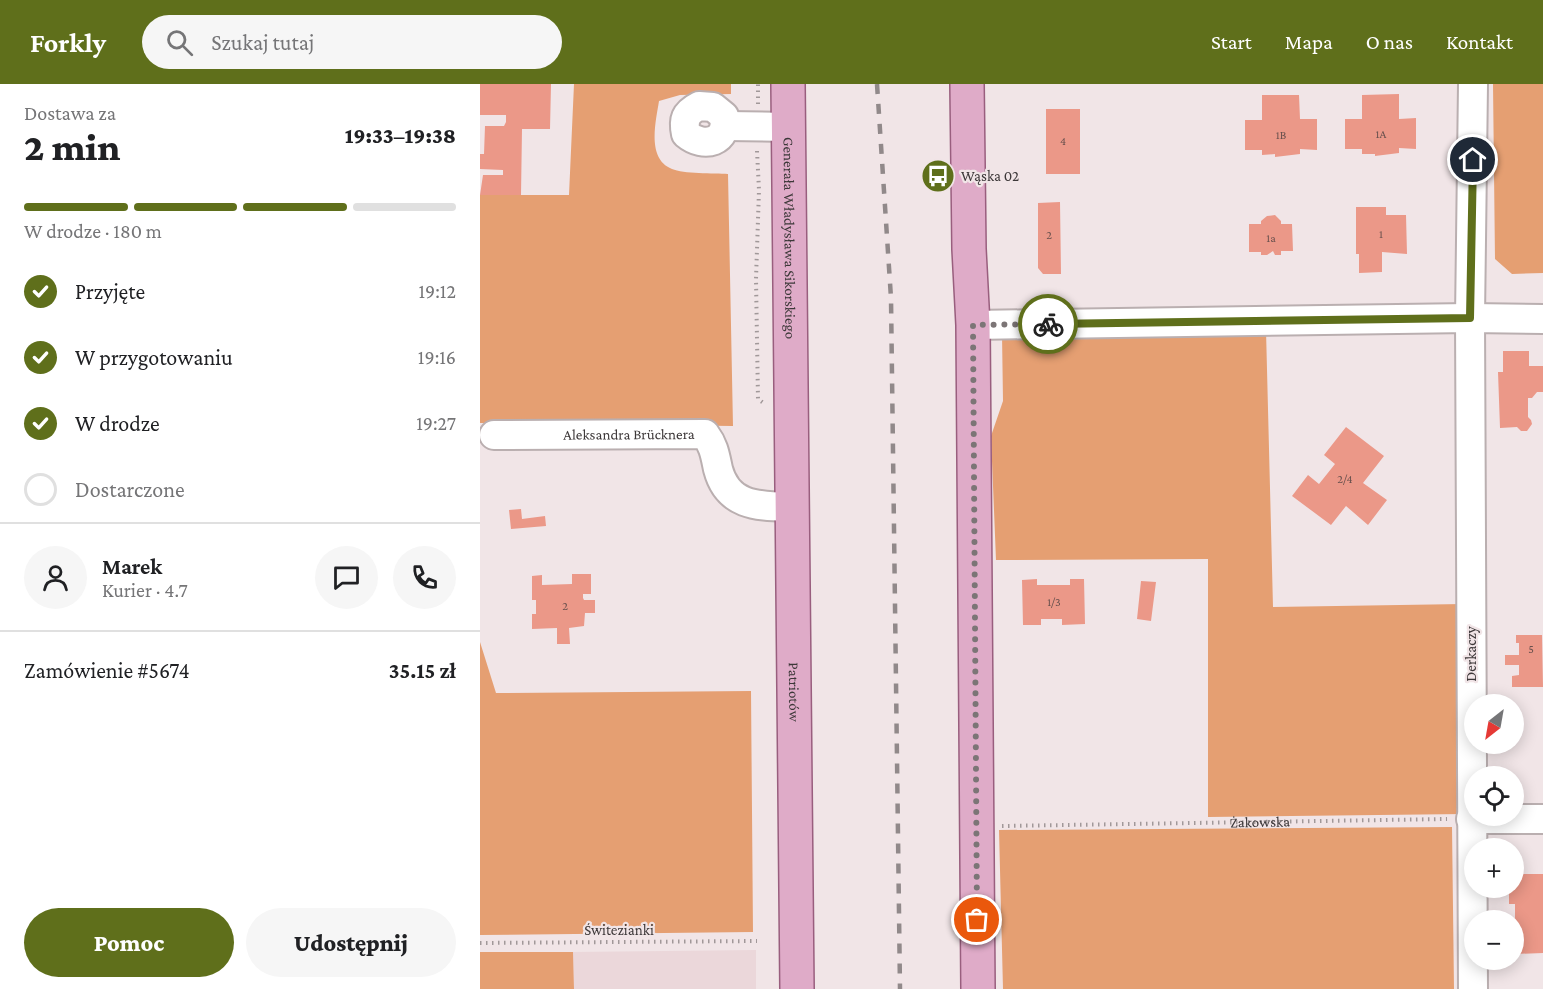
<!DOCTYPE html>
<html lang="pl">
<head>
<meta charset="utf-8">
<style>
	:root { --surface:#fff; --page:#f6f6f6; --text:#202124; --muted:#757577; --line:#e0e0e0; --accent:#5f6f1b }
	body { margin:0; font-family:"Crimson Pro",serif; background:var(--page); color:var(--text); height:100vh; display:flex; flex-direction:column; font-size:22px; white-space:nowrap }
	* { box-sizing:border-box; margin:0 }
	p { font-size:20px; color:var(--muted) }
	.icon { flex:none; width:33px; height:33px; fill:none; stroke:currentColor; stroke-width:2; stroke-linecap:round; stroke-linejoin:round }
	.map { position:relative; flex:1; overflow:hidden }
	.sheet { display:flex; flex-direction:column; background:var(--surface); width:480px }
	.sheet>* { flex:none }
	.needle { width:39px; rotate:211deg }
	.tools { position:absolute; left:984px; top:610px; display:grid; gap:12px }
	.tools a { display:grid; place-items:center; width:60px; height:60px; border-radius:50%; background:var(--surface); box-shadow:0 3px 15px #0003; font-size:30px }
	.pin { position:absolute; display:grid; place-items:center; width:51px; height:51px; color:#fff; margin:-26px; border:3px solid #fff; border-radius:50%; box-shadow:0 2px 6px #0007 }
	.courier { position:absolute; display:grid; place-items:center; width:60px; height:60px; margin:-30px; border:4px solid #5f6f1b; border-radius:50%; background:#fff; color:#222; box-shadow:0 2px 8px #0007 }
	.head em { font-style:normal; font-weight:800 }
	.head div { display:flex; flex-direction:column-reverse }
	.head { display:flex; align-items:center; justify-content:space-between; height:102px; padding:0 24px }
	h1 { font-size:39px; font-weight:800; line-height:45px }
	.bar { display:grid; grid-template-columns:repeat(4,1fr); gap:9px 6px; align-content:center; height:72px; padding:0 24px }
	.bar i { height:8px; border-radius:4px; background:var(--line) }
	.bar .on { background:var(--accent) }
	.bar p { grid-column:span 4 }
	.line { display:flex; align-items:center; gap:15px; padding:0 24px; border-top:2px solid var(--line) }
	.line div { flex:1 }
	.round { display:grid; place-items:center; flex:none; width:63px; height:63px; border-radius:32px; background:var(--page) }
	ol { padding:0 24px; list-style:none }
	li { display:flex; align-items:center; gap:18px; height:66px }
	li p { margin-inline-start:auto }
	li .icon { padding:6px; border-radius:50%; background:var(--accent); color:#fff; stroke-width:4 }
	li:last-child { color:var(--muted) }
	li i { width:33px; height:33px; border:3px solid var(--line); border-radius:50% }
	.action { display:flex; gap:12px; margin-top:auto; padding:12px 24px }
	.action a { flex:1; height:69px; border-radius:36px; background:var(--accent); color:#fff; font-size:24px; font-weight:800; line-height:69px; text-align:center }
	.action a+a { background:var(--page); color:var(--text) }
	header { display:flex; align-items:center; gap:36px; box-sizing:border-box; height:84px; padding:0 30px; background:var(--accent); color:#fff }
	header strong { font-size:28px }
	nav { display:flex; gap:33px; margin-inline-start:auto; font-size:21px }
	.search { width:420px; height:54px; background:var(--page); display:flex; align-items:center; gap:15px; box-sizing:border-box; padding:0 21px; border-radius:33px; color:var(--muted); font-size:22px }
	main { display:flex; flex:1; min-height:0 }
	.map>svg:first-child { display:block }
</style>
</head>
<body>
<header>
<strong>Forkly</strong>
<div class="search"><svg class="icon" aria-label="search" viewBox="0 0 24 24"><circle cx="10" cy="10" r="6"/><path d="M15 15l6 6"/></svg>Szukaj tutaj</div>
<nav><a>Start</a><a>Mapa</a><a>O nas</a><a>Kontakt</a></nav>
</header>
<main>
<section class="sheet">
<div class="head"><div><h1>2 min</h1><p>Dostawa za</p></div><em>19:33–19:38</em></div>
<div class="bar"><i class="on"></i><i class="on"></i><i class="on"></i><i></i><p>W drodze · 180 m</p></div>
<ol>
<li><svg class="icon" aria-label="check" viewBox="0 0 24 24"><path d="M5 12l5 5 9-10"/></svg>Przyjęte<p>19:12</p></li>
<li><svg class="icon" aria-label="check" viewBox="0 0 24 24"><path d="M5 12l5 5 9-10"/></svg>W przygotowaniu<p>19:16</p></li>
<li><svg class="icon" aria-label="check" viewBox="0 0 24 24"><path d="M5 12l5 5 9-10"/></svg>W drodze<p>19:27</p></li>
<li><i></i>Dostarczone</li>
</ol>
<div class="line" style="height:108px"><a class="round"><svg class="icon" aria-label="person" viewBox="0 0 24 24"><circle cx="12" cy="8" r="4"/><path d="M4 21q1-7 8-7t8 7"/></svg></a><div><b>Marek</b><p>Kurier · 4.7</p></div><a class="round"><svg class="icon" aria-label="chat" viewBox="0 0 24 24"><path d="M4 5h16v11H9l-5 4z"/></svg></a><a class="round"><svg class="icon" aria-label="phone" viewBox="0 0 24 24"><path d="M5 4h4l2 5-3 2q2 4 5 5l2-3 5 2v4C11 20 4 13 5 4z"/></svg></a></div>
<div class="line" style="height:78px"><div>Zamówienie #5674</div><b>35.15 zł</b></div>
<div class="action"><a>Pomoc</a><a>Udostępnij</a></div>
</section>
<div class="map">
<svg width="1063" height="905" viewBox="0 0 1063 905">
	<rect width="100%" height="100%" fill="#f1e5e7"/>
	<path fill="#ebd7da" d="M276,866V905H94L93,868Z"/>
	<path fill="#e59f72" d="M94,0H251V10L200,11L179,17C176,37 166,75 192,85C203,90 234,89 248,90L253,342L0,339V111H89Z
		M1013,0H1063V189L1032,190L1015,175Z
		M786,246L793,523L983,520L985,730L728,733V475L516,476L511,352L523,317L522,250Z
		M0,558L16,609L271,607L273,848L0,851Z
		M972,743L974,905H523L519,746Z
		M0,868H93L94,905H0Z"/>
	<path fill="#eb9888" d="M0,0H71L70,45H42L41,111H0L3,91H23V86L0,85V70H4L5,42H24L26,38V31H0Z
		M919,10V35L936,34V65L919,64V69L895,72V70H882V65H865V35H882V11Z
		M782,11H819L820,35H837V66L820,65V70L795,73V70L782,71V66H765V36H782Z
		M566,25H600V90H566Z
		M580,118L581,190H563L558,184V119Z
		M876,123H906V131H926L927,170L902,168V188L879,189V170H876Z
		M795,131L801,137V140H812L813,167H801V171H795L793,167L787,171H781V168H769V140H781V137L787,132Z
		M1023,267H1049V282H1063V308H1057L1052,314H1048V333L1051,336L1052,340L1047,347H1041L1037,343L1020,344L1018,288H1023Z
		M866,343L904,372L883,399L907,416L888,441L866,422L851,441L812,412L828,391L839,400L855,380L844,371Z
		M41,425L42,435L65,432L66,442L31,445L29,426Z
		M92,490H111V510H103V514L104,516H115V529H105L104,542L89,544L90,560H77V544L52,545V530H56V516H52V492L62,491V501L92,500Z
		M557,495V501H590V495H604L605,540L582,541V535H561V541H543L542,496Z
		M661,497L676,498L671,537L657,535Z
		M1036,551H1062L1063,603H1032V592L1039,591V581H1025V571H1039V559H1036Z
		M1034,790H1063V869L1035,870L1034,837L1027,836L1035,834V820H1029V804H1034Z"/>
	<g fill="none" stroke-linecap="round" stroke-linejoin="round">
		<defs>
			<g id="minor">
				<path d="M219,22L233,23L244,32C249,58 224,65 206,50C203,36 205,29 219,22Z"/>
				<path d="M246,42L308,43"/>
				<path d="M493,241L990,234L1063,235"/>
				<path id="s2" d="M14,351L225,350C234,362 235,371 238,385C248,423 279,422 311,423"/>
				<path d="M991,735H1063"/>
				<path d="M993,905L990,234L993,0"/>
			</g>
			<g id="major">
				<path id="s3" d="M308,0L317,905"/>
				<path d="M487,0L489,165L493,241L498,905"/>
			</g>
		</defs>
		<use href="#minor" stroke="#baafb0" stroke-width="32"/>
		<use href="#major" stroke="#995e7e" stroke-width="36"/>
		<g stroke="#a19899" stroke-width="4" stroke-dasharray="1.5 4.5" stroke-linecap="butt">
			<path d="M278,20V0"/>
			<path d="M277,67L279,106L276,195L278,315L285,320"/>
			<path id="s1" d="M522,742L967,735"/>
			<path d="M0,859L277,857"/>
		</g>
		<use href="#minor" stroke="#fff" stroke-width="28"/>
		<use href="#major" stroke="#dfabc8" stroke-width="33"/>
		<path stroke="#91898a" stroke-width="4.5" stroke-dasharray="10 10" stroke-linecap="butt" d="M397,0L411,214L420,905"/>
	</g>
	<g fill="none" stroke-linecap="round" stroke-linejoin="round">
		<path stroke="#7c7576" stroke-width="6" stroke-dasharray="0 10.8" d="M497,836L493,241L568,240"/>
		<path stroke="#5f6f1b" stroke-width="8" d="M568,240L990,234L993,76"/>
	</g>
	<defs>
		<symbol id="bus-disc" viewBox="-11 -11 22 22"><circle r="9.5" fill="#5f6f1b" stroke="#f1e5e7"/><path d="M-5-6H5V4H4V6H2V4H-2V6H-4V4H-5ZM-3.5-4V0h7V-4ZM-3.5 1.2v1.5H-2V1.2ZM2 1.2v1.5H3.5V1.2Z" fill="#fff"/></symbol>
	</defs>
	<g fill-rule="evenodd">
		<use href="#bus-disc" x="439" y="73" width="38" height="38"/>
	</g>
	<g text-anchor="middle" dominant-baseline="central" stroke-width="4.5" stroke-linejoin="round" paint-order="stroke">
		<g font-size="12" fill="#68504d">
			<text x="901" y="50">1A</text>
			<text x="801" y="51">1B</text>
			<text x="583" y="57">4</text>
			<text x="901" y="150">1</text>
			<text x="569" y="151">2</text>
			<text x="791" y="154">1a</text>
			<text x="865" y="395">2/4</text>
			<text x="574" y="518">1/3</text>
			<text x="85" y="522">2</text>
			<text x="1051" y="565">5</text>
		</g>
		<g font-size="15" fill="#3d3839" stroke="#f1e5e7" text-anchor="start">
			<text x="481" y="92">Wąska 02</text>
		</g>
		<g font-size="15" fill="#3d3839" stroke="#f1e5e7">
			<text stroke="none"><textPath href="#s3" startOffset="154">Generała Władysława Sikorskiego</textPath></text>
			<text stroke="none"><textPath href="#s2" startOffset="135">Aleksandra Brücknera</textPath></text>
			<text transform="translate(991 570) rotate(-90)">Derkaczy</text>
			<text stroke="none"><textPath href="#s3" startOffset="608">Patriotów</textPath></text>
			<text stroke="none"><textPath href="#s1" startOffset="258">Żakowska</textPath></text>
			<text x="139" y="846">Świtezianki</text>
		</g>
	</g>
</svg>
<div class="tools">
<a><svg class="needle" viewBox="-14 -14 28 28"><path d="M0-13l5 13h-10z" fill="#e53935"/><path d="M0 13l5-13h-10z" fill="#757577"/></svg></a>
<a><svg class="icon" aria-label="locate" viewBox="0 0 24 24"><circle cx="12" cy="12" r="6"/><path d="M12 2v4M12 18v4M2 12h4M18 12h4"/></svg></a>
<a>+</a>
<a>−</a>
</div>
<div class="pin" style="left:497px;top:836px;background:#ea580c"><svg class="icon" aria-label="bag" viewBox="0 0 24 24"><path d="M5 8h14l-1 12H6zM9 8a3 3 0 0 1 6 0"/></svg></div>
<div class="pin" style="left:993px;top:76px;background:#1f2937"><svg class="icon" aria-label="home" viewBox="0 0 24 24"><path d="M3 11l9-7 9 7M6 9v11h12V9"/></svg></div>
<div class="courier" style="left:568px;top:240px"><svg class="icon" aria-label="bike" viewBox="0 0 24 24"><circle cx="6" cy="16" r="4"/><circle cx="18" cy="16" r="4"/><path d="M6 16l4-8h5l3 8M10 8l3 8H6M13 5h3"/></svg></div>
</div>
</main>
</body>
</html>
